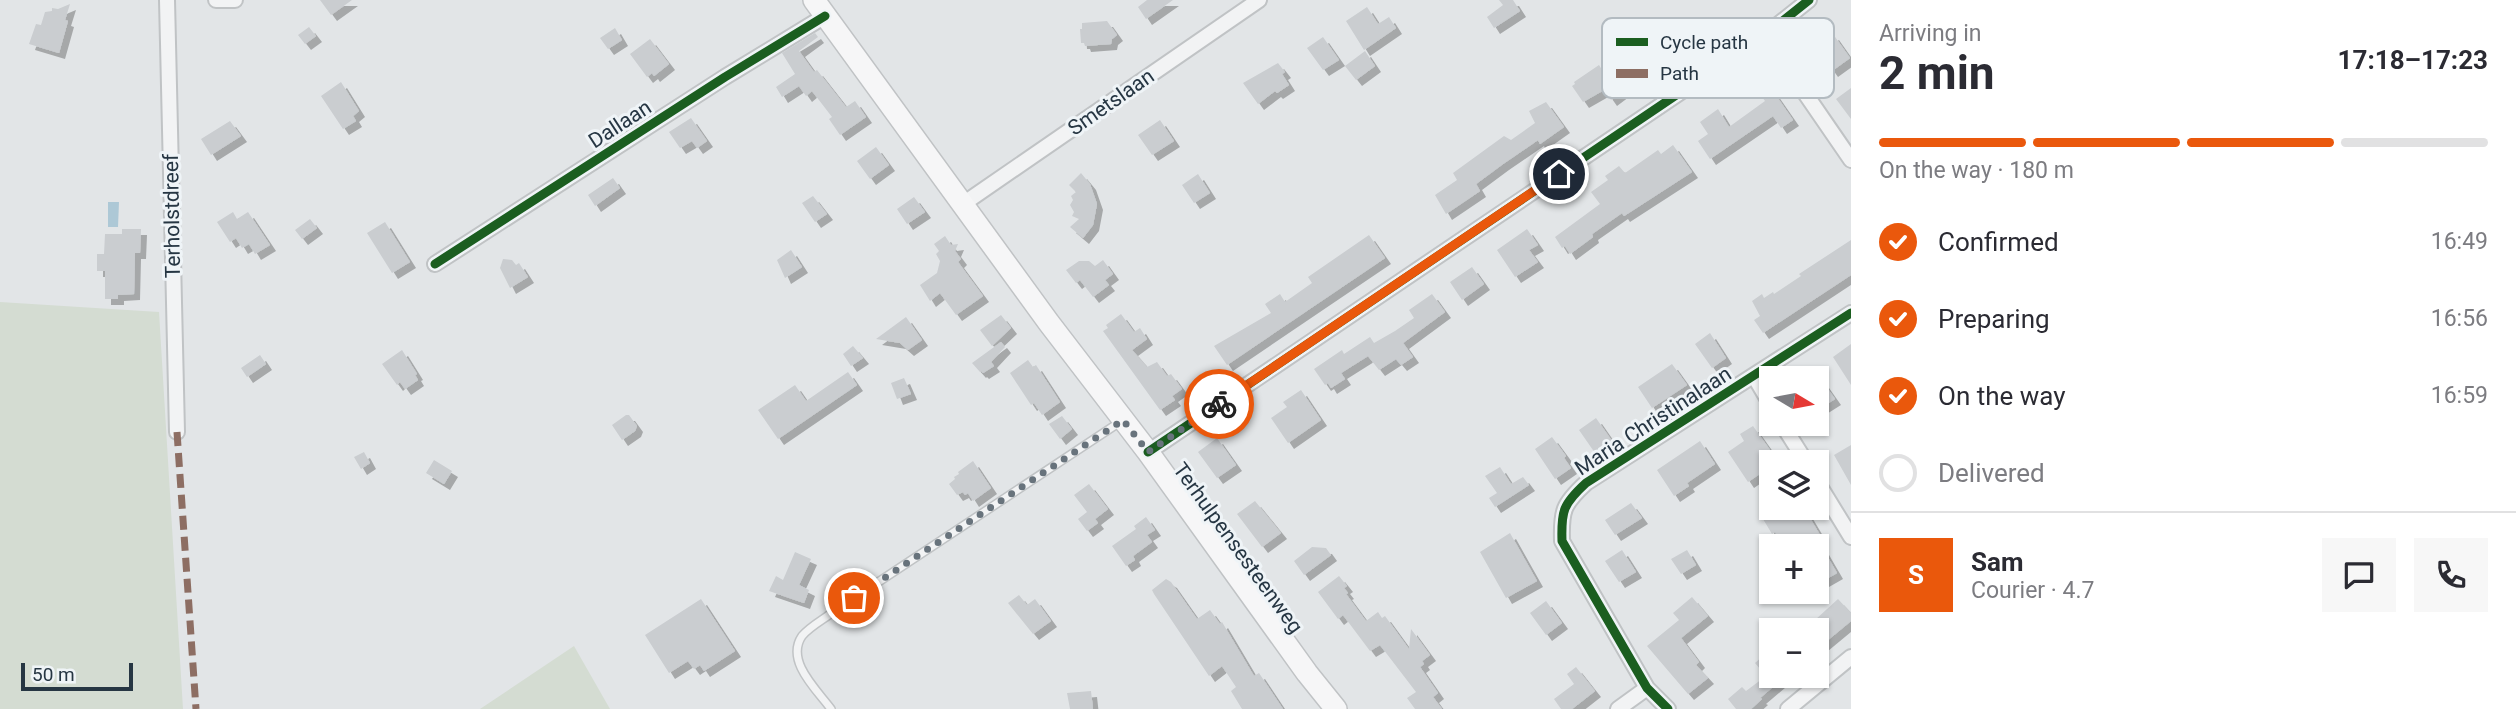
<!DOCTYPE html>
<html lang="en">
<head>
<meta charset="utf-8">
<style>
	:root { --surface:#fff; --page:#f7f7f7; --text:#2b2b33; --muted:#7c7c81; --line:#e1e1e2; --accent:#ea580c }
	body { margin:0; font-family:Roboto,sans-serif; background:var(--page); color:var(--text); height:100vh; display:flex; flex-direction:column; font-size:26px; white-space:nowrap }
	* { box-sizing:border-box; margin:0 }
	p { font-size:23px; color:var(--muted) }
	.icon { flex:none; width:38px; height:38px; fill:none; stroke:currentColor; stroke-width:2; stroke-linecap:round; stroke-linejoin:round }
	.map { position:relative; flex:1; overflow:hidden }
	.sheet { display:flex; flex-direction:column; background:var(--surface); width:665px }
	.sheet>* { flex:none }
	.needle { width:46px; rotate:100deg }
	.buttons { position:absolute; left:1759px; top:366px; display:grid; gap:14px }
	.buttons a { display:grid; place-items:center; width:70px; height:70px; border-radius:0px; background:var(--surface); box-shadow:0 2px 5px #0004; font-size:35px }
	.scale { position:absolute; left:21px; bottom:18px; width:112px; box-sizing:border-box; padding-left:7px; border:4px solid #263643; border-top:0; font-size:19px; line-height:24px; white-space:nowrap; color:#263643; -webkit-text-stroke:5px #eff4f7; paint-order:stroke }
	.pin { position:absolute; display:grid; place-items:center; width:60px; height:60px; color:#fff; margin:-30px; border:4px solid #fff; border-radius:50%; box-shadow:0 2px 7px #0007 }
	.courier { position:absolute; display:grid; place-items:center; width:70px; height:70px; margin:-35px; border:5px solid #ea580c; border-radius:50%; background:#fff; color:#222; box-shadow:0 2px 9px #0007 }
	.overview em { font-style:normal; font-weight:700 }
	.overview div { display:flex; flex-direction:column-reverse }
	.overview { display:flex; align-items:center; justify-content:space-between; height:119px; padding:0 28px }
	h1 { font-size:46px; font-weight:700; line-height:52px }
	.bar { display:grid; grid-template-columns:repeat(4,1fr); gap:10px 7px; align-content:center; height:84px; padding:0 28px }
	.bar i { height:9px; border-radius:5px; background:var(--line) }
	.bar .current { background:var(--accent) }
	.bar p { grid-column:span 4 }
	.line { display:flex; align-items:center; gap:18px; padding:0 28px; border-top:2px solid var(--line) }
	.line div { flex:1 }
	.round { display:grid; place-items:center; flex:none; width:74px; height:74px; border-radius:0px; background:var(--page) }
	ol { padding:0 28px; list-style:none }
	li { display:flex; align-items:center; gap:21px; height:77px }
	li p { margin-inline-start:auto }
	li .icon { padding:7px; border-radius:50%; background:var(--accent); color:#fff; stroke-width:4 }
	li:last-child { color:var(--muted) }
	li i { width:38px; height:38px; border:4px solid var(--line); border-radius:50% }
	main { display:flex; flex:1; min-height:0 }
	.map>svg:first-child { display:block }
</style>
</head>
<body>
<main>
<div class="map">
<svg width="1851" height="709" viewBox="0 0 1851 709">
	<defs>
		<filter id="shadow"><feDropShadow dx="6" dy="6" stdDeviation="0" flood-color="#0004"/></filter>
	</defs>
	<rect width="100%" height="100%" fill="#e2e5e7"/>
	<path fill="#d4dcd2" d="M0,302L159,312L183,709H0Z
		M574,646L610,709H480Z"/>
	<path fill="#adc8d6" d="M108,202H119L118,227H108Z"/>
	<path fill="#cacdd0" filter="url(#shadow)" d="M320,0H352L331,15Z
		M1147,0H1173L1146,19L1138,7Z
		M1499,0H1513L1520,11L1494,28L1487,17L1503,5Z
		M70,4L65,20L68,21L59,53L29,44L36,24L41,25L45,12L52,11V8L58,9Z
		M1367,7L1378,24L1389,17L1396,28L1364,50L1346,21Z
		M1107,21L1117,35L1112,39L1111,44L1085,46L1084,43H1081L1080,29H1082V23Z
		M309,27L316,36L305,44L298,35Z
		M615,28L622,40L608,49L600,38Z
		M815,33L818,37L799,51L814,72L817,70L846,107L855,101L866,117L840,135L829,119L832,117L812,91L806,96L799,86L782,97L776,87L795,74L782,53Z
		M1833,34L1850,58L1832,71L1815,47Z
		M1323,37L1339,60L1323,70L1307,48Z
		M650,39L669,64L654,76L652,73L647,77L630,54Z
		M1365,51L1375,66L1356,80L1345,66Z
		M1278,63L1285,72L1282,74L1289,85L1277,93L1275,91L1258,104L1243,83Z
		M1599,65L1611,84L1616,81L1623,91L1611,100L1604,90L1583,102L1572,86L1575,84L1574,82Z
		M1766,81L1793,120L1781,128L1773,116L1710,159L1698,141L1708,134L1700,122L1718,109L1729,127L1765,101L1756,89Z
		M341,82L359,111L353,116L356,121L343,129L321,96Z
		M1851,88V119L1836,99Z
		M1546,102L1564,127L1540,144L1538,140L1503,164L1476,184L1480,191L1446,214L1435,195L1457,180L1453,173L1504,136L1511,140L1535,123L1529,111Z
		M691,118L707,141L697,148L692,141L680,148L669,132Z
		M1160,120L1174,141L1152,155L1138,135Z
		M230,121L241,136L211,155L201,139Z
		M1673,145L1692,172L1624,216L1622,213L1592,234L1593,237L1570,254L1565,246L1562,248L1555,237L1600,204L1591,192L1608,180L1605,176L1619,166L1625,173L1658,150L1661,154Z
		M876,147L889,165L870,179L857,161Z
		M1081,173L1090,184L1097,204L1093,225L1083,238L1070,227L1079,219L1072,216L1074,212L1070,205L1073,200L1071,196L1076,192L1069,185Z
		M1198,174L1210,193L1194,203L1182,185Z
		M613,178L620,188L595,206L588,195Z
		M813,196L827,214L815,222L802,203Z
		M914,197L925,212L907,224L897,209Z
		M233,212L237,219L248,212L270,245L255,254L249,244L242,248L236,238L230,242L217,222Z
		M310,219L317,228L302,239L295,230Z
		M385,222L410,262L392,273L367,233Z
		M122,229H141L140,253H135L134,294L118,295V299H105V271H97V254H104L105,234H122Z
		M1527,229L1538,245L1529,250L1538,262L1515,277L1497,250Z
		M1369,235L1385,258L1227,365L1214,346L1271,313L1265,304L1280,294L1285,302L1312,283L1308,277Z
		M945,236L951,245L958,244L955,251L961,259L958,262L983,296L956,315L940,293L930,301L920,285L937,273L940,261L936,254L939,251L934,244Z
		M1851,240V275L1763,333L1754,320L1760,316L1752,301L1762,294L1764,298L1773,292L1774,294L1801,276L1799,274Z
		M791,250L802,267L785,278L777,260Z
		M503,259L512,260L516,265L519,263L528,277L510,288L500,268Z
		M1103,260L1113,274L1105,280L1109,285L1093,297L1080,280L1076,283L1066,270L1079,261H1089L1095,266Z
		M1472,267L1484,284L1462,300L1450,282Z
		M1432,294L1445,312L1403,343L1413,357L1401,365L1396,359L1379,370L1368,356L1341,373L1345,379L1331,388L1328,383L1325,385L1314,369L1342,350L1344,354L1370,337L1374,343L1395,331L1414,318L1409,310Z
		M1121,314L1134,332L1140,328L1147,339L1132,350L1147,367L1157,362L1167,376L1171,374L1182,389L1172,396L1175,400L1160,410L1103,331L1108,328L1106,325Z
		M1001,315L1011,328L992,346L980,330Z
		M906,317L922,340L908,350L900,343L876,339Z
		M1710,333L1726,358L1712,368L1695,344Z
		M1001,342L1005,347L991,362L994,366L983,373L981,371L980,372L972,363Z
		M1851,344V385L1833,357Z
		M853,346L863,358L851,366L843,354Z
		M402,350L417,374L415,375L418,380L405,389L400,382L397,385L382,364Z
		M260,355L266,364L247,377L241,368Z
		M1028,360L1033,367L1036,365L1060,402L1042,415L1034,403L1031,405L1010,373Z
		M1672,364L1687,385L1652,408L1638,387Z
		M848,372L857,385L778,439L758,410L795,385L806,401Z
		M1816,372L1835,399L1816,411Z
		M904,378L911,394L897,399L891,383Z
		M1301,390L1321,420L1288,443L1271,418L1287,407L1283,402Z
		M626,415H629L637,426L635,431L622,440L612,425Z
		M1062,416L1072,429L1060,439L1049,424Z
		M1596,418L1612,441L1595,453L1579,430Z
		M1753,426L1770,450L1759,458L1767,469L1748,482L1728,452L1744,441L1740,434Z
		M1552,437L1566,456L1564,458L1571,468L1555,479L1535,449Z
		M1217,438L1236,465L1217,478L1198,452Z
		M1700,441L1715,464L1687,483L1689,486L1674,496L1657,470Z
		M1851,445V485L1834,455Z
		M364,452L370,463L361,469L354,457Z
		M434,460L452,471L444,484L426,473Z
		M973,461L991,488L973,501L968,493L965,495L963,492L957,495L949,484L955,479L954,477L959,474L958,472Z
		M1500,467L1511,484L1523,477L1529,485L1495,507L1489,498L1497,493L1485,476Z
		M1089,484L1108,509L1095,519L1098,523L1087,531L1078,519L1087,512L1074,495Z
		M1255,501L1281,533L1262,547L1237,514Z
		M1631,503L1642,518L1615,535L1605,520Z
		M1772,508H1804L1823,540L1819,542L1837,573L1816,585V546H1784L1775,532L1772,534L1760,514Z
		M1146,517L1155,530L1147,535L1152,542L1133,556L1135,560L1126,566L1112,546L1136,529L1134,526Z
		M1510,533L1537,581L1506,598L1480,552Z
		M1312,547L1326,548L1331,555L1304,575L1294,561Z
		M1622,550L1636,572L1619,582L1605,561Z
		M1687,550L1696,565L1681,574L1671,559Z
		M795,552L811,559L799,585L809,590L804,603L769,591L776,576L783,580Z
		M1339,576L1347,586L1344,588L1348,593L1346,594L1366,621L1378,612L1382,618L1385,616L1409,649L1411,629L1430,655L1422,661L1424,664L1420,667L1438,693L1433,697L1442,709H1415L1407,698L1416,692L1380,645L1370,651L1343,615L1338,619L1318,592Z
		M1166,579L1171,582L1197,619L1210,610L1220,624L1222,622L1254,676L1259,673L1283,709H1242L1231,691L1236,687L1222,666L1209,676L1154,594L1152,590Z
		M1019,595L1027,605L1035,599L1051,621L1033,634L1008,603Z
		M1692,597L1708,616L1681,638L1699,662L1696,665L1708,678L1688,694L1647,646L1679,620L1673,613Z
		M701,599L735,651L704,671L700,665L694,669L688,661L669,673L645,635Z
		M1838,599L1851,613V621L1816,650V630H1804Z
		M1546,601L1562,623L1546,635L1530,613Z
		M1771,649V676H1786L1760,698L1762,699L1751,709H1736L1728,699L1742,687L1746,691L1766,676L1755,663Z
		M1576,667L1595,691L1572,709H1561L1554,699L1574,684L1567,674Z
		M1091,691L1093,709H1070L1067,693Z"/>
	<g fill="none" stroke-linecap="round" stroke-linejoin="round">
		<defs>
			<path id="service" d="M831,709C817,690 785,661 802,636C809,627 824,619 833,612L1120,422"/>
			<path id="minor" d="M167,0L177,432
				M216,0H235
				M1765,35L1851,160
				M963,204L1259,0
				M435,264L725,77L825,16
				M1754,376L1771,405
				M1782,424L1806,462
				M1148,452L1765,35L1809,0
				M1816,480L1851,537
				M1618,709L1647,688
				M1668,709L1647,688L1562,541C1561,511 1563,504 1586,483L1851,313
				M1788,709L1851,657"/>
			<path id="secondary" d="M814,0L1049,323L1148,452L1307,673L1336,709"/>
		</defs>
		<use href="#service" stroke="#c0c3c5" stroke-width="10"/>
		<use href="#minor" stroke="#c0c3c5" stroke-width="18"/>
		<use href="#secondary" stroke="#c0c3c5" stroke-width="24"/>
		<use href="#service" stroke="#f2f3f4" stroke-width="7"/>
		<use href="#minor" stroke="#f2f3f4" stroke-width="14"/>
		<use href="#secondary" stroke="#f6f6f7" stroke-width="21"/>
		<path stroke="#8d6e63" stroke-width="7" stroke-dasharray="14 7" stroke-linecap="butt" d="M177,432L196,709"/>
		<defs>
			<path id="cycleway" d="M435,264L725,77L825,16
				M1148,452L1765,35L1809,0
				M1668,709L1647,688L1562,541C1561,511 1563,504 1586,483L1851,313"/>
		</defs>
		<use href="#cycleway" stroke="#eff4f7" stroke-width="13"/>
		<use href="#cycleway" stroke="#1b5e20" stroke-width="9"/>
	</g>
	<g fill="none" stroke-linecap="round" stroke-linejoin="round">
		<path stroke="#68737c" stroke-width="7" stroke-dasharray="0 12.6" d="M854,598L1123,420L1148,452L1219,404"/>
		<path stroke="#ea580c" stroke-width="9" d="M1219,404L1559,174"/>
	</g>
	<g text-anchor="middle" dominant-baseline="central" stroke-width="6" stroke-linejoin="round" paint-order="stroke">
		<g font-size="21" fill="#263643" stroke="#eff4f7">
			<text transform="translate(1111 102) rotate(-35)">Smetslaan</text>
			<text transform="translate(620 124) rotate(-33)">Dallaan</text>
			<text transform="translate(172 216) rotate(-91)">Terholstdreef</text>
			<text transform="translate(1653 421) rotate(-33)">Maria Christinalaan</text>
			<text transform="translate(1238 548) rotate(54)">Terhulpensesteenweg</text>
		</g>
	</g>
	<rect x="1602" y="18" width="232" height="80" rx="10" fill="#eff4f7" stroke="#b3bbc1" stroke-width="2"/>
	<rect x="1616" y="38" width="32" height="8" fill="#1b5e20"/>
	<rect x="1616" y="69" width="32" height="9" fill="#8d6e63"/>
	<g font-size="19" fill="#263643">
		<text x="1660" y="49">Cycle path</text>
		<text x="1660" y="80">Path</text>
	</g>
</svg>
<div class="buttons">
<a><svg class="needle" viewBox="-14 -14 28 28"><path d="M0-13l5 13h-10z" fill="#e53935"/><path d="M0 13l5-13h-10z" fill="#7c7c81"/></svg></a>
<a><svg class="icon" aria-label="layers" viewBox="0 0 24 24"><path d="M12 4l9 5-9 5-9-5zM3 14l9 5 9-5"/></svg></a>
<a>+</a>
<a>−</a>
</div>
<div class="scale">50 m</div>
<div class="pin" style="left:854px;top:598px;background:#ea580c"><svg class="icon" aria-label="bag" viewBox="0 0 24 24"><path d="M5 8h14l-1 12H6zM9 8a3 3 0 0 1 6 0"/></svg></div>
<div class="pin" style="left:1559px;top:174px;background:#1f2937"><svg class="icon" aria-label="home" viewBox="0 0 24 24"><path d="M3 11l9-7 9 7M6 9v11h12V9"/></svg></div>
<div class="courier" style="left:1219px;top:404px"><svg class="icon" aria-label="bike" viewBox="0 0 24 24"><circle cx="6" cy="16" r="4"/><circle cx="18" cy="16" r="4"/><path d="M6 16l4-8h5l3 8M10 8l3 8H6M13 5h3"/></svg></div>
</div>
<section class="sheet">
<div class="overview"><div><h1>2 min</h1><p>Arriving in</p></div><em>17:18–17:23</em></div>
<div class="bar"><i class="current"></i><i class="current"></i><i class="current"></i><i></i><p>On the way · 180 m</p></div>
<ol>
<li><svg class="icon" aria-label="check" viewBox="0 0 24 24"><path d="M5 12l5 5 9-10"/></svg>Confirmed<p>16:49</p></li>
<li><svg class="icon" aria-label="check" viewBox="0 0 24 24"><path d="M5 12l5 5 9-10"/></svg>Preparing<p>16:56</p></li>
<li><svg class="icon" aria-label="check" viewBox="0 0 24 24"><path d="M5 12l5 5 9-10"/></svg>On the way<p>16:59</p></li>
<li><i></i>Delivered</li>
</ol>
<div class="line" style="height:126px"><b class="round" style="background:var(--accent);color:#fff">S</b><div><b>Sam</b><p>Courier · 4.7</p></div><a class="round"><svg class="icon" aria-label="chat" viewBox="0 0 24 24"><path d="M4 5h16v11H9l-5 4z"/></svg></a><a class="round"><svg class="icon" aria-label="phone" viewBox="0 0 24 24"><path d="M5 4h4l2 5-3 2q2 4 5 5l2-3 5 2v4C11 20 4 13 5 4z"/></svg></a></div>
</section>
</main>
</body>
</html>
